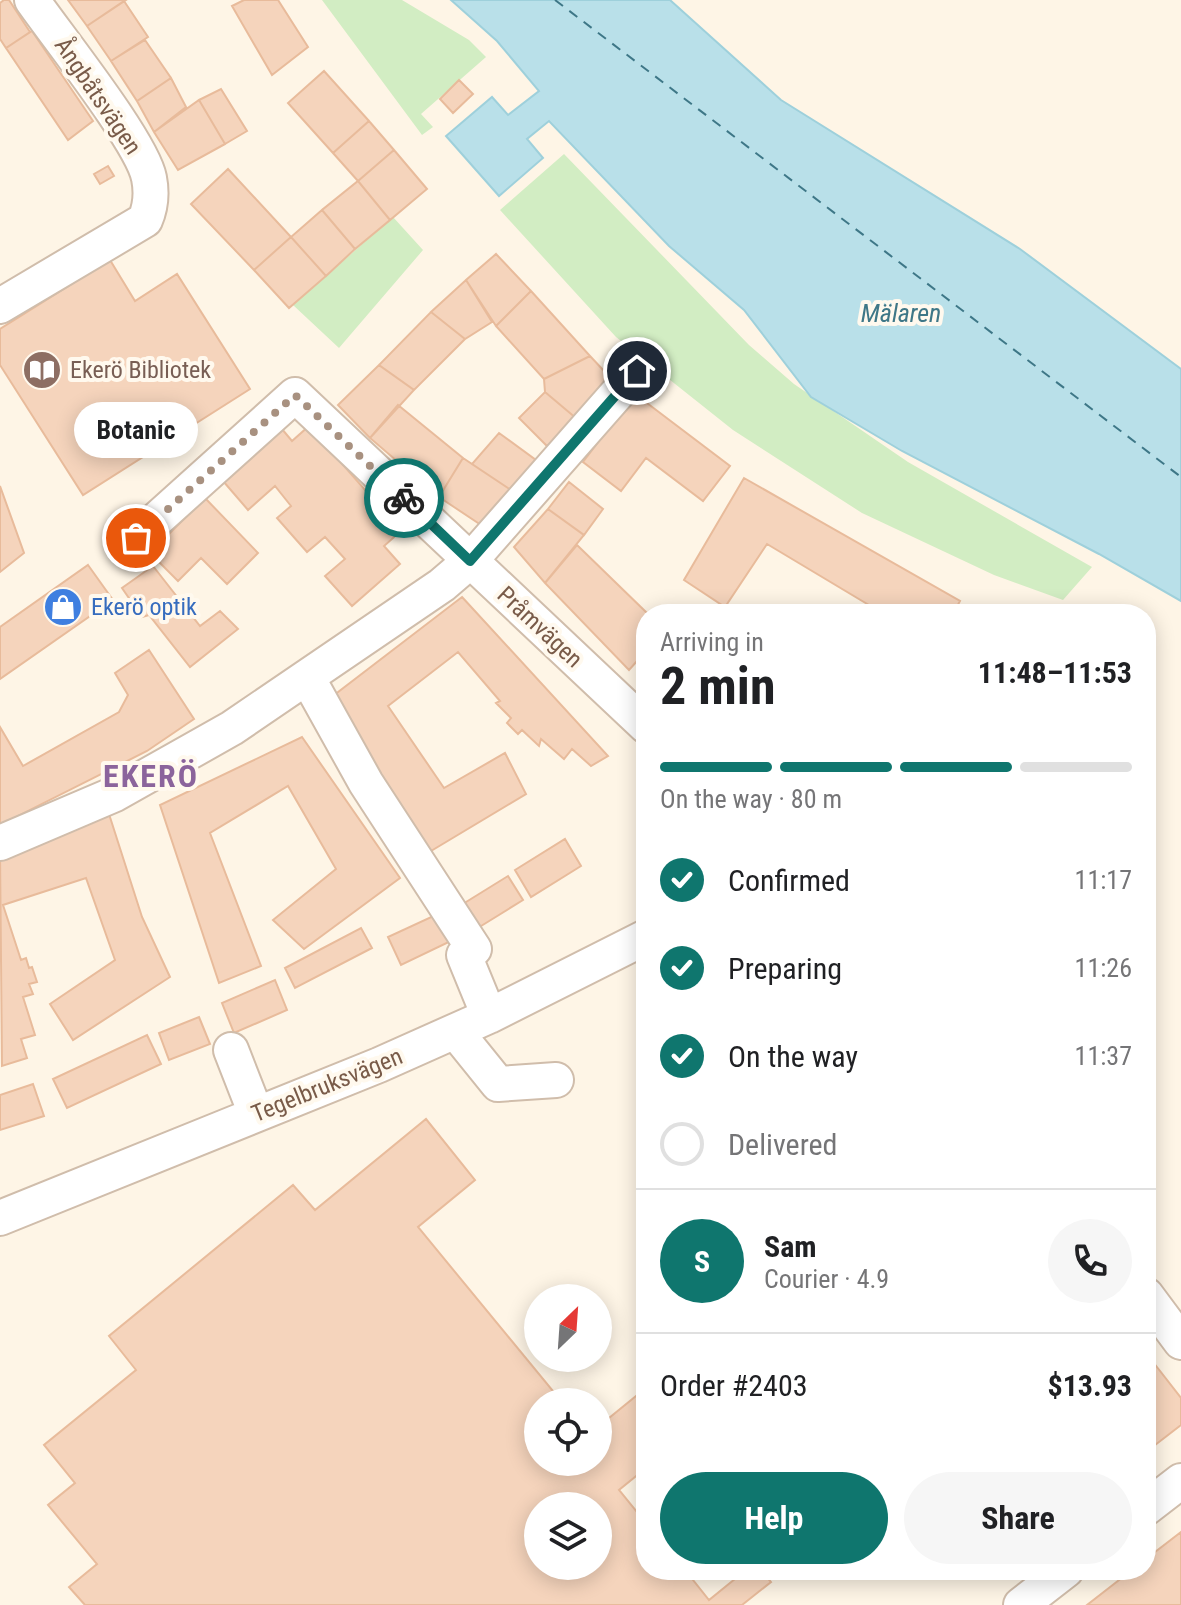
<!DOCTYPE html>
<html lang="en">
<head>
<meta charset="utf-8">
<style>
	:root { --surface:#fff; --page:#f6f6f6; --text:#202124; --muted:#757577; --line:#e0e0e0; --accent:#0f766e }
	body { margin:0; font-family:"Roboto Condensed",sans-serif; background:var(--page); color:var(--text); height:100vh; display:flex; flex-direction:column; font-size:30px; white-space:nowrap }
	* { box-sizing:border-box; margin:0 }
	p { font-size:26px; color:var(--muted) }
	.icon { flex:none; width:44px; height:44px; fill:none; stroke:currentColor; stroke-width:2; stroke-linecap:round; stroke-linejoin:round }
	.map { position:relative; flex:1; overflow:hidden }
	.details { position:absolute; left:636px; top:604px; width:520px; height:976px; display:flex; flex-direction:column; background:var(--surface); border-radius:32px; box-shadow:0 4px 20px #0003 }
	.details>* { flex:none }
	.needle { width:52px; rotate:25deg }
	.controls { position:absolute; left:524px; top:1284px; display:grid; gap:16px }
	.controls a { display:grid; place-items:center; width:88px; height:88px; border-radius:50%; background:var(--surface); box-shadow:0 4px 20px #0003; font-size:40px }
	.pin { position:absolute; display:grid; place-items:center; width:68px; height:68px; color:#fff; margin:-34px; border:4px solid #fff; border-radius:50%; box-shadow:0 2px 8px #0007 }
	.courier { position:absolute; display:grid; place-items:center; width:80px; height:80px; margin:-40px; border:6px solid #0f766e; border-radius:50%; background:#fff; color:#222; box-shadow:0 2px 10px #0007 }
	.bubble { position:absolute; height:56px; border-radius:28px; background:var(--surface); box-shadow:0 4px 20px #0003; font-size:26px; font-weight:700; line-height:56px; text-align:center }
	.summary em { font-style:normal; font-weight:700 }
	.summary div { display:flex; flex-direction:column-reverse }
	.summary { display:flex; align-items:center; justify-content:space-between; height:136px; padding:0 24px }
	h1 { font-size:52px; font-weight:700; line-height:60px }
	.bar { display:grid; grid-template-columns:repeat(4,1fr); gap:12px 8px; align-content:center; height:96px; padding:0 24px }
	.bar i { height:10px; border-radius:6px; background:var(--line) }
	.bar .selected { background:var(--accent) }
	.bar p { grid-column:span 4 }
	.line { display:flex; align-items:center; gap:20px; padding:0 24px; border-top:2px solid var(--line) }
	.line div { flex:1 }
	.round { display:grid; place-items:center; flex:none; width:84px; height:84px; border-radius:42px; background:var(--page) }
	ol { padding:0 24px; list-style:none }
	li { display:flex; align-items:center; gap:24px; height:88px }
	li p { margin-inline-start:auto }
	li .icon { padding:8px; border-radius:50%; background:var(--accent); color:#fff; stroke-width:4 }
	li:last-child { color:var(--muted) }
	li i { width:44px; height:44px; border:4px solid var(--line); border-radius:50% }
	.action { display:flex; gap:16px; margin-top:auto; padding:16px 24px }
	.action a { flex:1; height:92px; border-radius:48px; background:var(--accent); color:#fff; font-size:32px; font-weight:700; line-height:92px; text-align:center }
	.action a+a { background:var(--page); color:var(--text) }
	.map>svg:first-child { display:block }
</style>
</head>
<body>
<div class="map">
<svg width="1181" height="1605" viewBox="0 0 1181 1605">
	<rect width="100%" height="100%" fill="#fef5e6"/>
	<path fill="#d2edc3" d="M322,0H402L469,40L486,57L421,114L433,127L422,135Z
		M564,154L749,345L794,384L908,462L1092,567L1063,600L994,575L862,513L733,430L616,337L500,210Z
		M393,217L423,250L339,348L293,305Z"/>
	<path fill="#b9e0e9" stroke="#9ed0db" stroke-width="2" d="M451,0H670L781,100L1020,249L1181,369V601L1099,554L902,451L811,397L744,310L669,246L549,121L527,139L543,158L499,196L446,136L492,97L508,115L539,91L497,41Z"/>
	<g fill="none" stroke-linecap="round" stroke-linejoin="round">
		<path stroke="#3e7787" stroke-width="2" stroke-dasharray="10 8" stroke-linecap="butt" d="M555,0L1181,477"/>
	</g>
	<path fill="#f5d4bc" stroke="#e8bb9b" stroke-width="2" fill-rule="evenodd" d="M4,0H9L30,32L6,48L0,39V3Z
		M68,0H126L87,26Z
		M244,0H278L308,47L272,75L232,6Z
		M124,1L148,37L111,61L87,26Z
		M32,31L93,121L68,140L6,48Z
		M145,40L171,78L137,101L111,61Z
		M324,71L369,121L333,153L288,103Z
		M171,78L186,107L154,132L137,101Z
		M459,80L473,94L453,113L440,99Z
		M221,89L247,131L225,144L199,100Z
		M199,100L225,144L178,170L154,132Z
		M369,121L394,150L358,181L333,153Z
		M394,150L427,189L390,220L358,181Z
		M108,166L114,176L100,184L94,174Z
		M228,169L291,237L254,270L191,204Z
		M358,181L390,220L355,249L322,210Z
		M322,210L355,249L326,276L291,237Z
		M291,237L326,276L289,308L254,270Z
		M496,254L531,291L496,326L466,280Z
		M110,260L135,301L177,274L250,389L83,495L0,365V329Z
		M466,280L492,322L465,339L431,312Z
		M531,291L590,356L544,379L496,326Z
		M431,312L465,339L414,390L379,365Z
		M590,356L618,386L577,419L545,392L544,379Z
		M379,365L414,390L370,438L338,405Z
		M545,392L577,419L547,446L519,418Z
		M635,394L730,466L703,501L646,458L621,491L583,462Z
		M398,405L463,458L439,497L370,438Z
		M276,422L292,441L309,426L401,531L384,546L400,564L352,606L325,576L345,559L325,537L307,552L277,518L291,506L275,486L248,510L217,474Z
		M499,433L540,463L514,492L472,464Z
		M463,458L514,492L484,527L439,497Z
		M744,478L960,601L953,614H884L767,544L725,607L684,580Z
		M569,482L603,509L584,535L548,509Z
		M0,486L24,553L0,572Z
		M205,498L258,553L227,584L201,558L178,581L150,553Z
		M548,509L584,535L545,583L514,547Z
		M577,545L648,614L646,651L629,670L545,583Z
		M88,565L113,600L0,679V627Z
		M153,566L200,626L220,611L238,629L190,667L149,615L142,617L122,588Z
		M462,597L608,756L591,766L572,749L564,759L541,739L539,746L522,730L518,734L507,723L511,718L496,703L500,701L458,652L388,706L444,788L505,753L526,794L431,851L329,699Z
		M149,650L194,719L147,751L0,825V727L23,766L119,712L128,695L115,673Z
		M302,737L400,878L304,949L273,920L336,869L288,786L210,833L261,966L219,983L160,805Z
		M109,814L142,917L170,977L73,1040L50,1004L115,960L86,878L3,905L21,960L26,958L29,968L32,967L37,982L29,984L33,994L23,997L35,1035L21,1039L27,1058L2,1066L0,851Z
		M565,839L581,866L531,897L515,870Z
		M508,876L523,900L473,931L458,907Z
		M442,912L455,939L401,965L388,937Z
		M361,928L372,948L295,988L285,968Z
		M275,980L287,1010L234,1033L222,1003Z
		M199,1017L210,1044L169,1060L159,1033Z
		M147,1035L161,1064L67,1108L53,1079Z
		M33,1084L44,1116L0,1130V1095Z
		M426,1119L475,1180L418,1227L562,1402H538V1462H598V1427L641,1392L646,1399V1468L619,1490L646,1523V1570H685L709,1600L746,1570H761L771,1582L742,1605H85L69,1587L97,1564L48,1505L75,1483L44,1445L136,1370L109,1336L293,1185L315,1210ZM538,1506H598V1566H538Z
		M1146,1353L1181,1398V1425L1146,1452Z
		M1181,1532V1605H1087L1132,1570H1146V1559Z"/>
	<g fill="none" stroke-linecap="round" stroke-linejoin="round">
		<defs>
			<path id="minor" d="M0,306L145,220C151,206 152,193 149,178C142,142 57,36 32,0
				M136,538L295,395L646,726
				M307,677L366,783L474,949
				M0,843L115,794L232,728L442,585L470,561L637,371
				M464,955L489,1016
				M456,1032L498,1084L556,1080
				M231,1050L256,1114
				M0,1218L379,1065L489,1016L646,937
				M1146,1295L1181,1342
				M1146,1508L1181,1481
				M1021,1605L1066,1570"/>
		</defs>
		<use href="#minor" stroke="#d0bdab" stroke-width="38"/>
		<use href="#minor" stroke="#fff" stroke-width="34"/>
	</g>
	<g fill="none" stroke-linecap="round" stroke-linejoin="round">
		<path stroke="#a89180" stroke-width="8" stroke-dasharray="0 14.4" d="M136,538L295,395L404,498"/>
		<path stroke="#0f766e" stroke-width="10" d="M404,498L470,561L637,371"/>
	</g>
	<defs>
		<symbol id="library-disc" viewBox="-11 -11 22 22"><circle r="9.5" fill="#8d6e63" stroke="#fff9ee"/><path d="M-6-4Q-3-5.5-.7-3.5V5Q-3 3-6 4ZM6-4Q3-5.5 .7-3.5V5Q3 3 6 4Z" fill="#fff"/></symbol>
		<symbol id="shop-disc" viewBox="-11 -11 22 22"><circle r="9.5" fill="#3f7fe0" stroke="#fff9ee"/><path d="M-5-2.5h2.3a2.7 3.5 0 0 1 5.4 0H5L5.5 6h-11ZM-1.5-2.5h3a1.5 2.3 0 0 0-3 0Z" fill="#fff"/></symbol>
	</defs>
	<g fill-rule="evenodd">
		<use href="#library-disc" x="20" y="348" width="44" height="44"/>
		<use href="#shop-disc" x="41" y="585" width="44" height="44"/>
	</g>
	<g text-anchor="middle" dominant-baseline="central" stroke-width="8" stroke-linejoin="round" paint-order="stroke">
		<g font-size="24" fill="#795b49" stroke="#fff9ee">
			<text transform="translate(98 96) rotate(56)">Ångbåtsvägen</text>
			<text transform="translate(540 627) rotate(43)">Pråmvägen</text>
			<text transform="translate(327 1085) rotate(-22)">Tegelbruksvägen</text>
		</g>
		<g font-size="24" fill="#785e54" stroke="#fff9ee" text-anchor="start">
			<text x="70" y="370">Ekerö Bibliotek</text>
		</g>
		<g font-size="24" fill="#366cbe" stroke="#fff9ee" text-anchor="start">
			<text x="91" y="607">Ekerö optik</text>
		</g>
		<g font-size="26" font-style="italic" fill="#3e7787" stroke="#fff9ee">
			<text x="901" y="313">Mälaren</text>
		</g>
		<g font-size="32" font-weight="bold" letter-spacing="2" fill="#8b649c" stroke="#fff9ee">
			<text x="151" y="776">EKERÖ</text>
		</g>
	</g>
</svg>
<div class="controls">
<a><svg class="needle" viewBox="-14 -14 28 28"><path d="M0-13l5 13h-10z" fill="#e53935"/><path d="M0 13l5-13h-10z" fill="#757577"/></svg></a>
<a><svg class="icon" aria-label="locate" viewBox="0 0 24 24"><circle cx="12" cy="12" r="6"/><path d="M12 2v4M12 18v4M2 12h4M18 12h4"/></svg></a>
<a><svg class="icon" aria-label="layers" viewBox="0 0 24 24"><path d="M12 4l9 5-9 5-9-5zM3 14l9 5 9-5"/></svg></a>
</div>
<div class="pin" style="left:136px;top:538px;background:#ea580c"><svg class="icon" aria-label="bag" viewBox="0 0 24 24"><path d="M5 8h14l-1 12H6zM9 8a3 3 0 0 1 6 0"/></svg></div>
<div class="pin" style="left:637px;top:371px;background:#1f2937"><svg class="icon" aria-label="home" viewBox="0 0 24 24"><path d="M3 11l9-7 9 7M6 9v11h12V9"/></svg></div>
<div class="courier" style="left:404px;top:498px"><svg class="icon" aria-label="bike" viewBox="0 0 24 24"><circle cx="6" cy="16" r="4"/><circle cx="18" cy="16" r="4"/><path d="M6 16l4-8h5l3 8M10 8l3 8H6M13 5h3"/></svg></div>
<div class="bubble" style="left:74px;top:402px;width:124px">Botanic</div>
<section class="details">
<div class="summary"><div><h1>2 min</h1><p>Arriving in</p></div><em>11:48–11:53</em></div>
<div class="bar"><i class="selected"></i><i class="selected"></i><i class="selected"></i><i></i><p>On the way · 80 m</p></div>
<ol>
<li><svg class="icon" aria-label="check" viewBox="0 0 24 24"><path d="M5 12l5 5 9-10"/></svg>Confirmed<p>11:17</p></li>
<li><svg class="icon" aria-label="check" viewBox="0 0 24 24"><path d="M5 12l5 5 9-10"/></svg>Preparing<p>11:26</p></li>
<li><svg class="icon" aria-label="check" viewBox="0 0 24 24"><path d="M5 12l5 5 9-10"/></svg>On the way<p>11:37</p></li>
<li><i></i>Delivered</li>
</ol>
<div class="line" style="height:144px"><b class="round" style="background:var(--accent);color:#fff">S</b><div><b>Sam</b><p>Courier · 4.9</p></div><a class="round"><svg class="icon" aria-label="phone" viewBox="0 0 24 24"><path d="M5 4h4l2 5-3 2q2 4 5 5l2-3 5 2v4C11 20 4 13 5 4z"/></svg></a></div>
<div class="line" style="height:104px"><div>Order #2403</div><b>$13.93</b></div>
<div class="action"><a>Help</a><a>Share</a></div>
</section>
</div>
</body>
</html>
